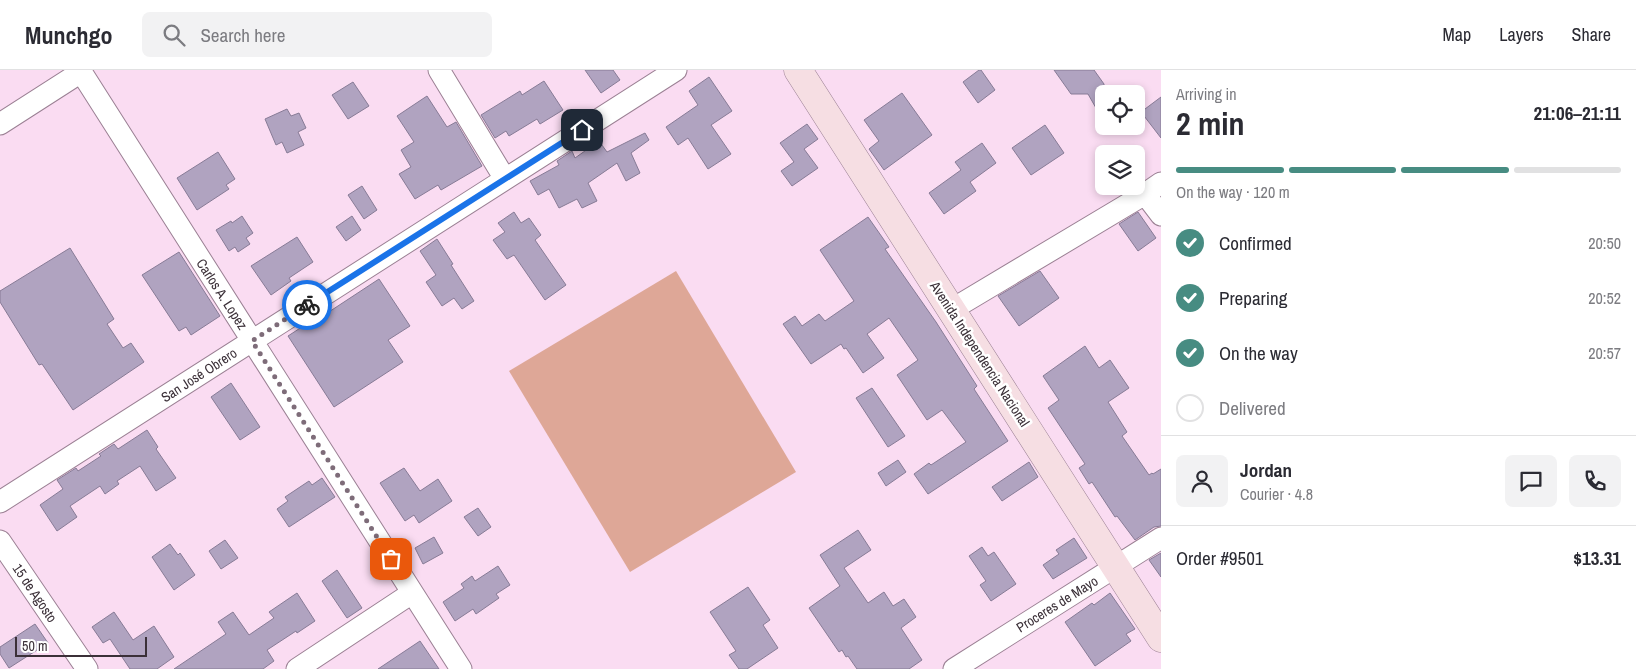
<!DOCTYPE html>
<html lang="en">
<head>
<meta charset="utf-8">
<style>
	:root { --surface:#fff; --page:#f2f2f3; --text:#2b2b33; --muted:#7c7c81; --line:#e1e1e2; --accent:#478c82 }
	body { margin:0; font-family:"Archivo Narrow",sans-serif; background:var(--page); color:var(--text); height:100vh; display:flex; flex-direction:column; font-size:19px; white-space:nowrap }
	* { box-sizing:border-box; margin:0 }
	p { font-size:16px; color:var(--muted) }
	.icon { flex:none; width:28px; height:28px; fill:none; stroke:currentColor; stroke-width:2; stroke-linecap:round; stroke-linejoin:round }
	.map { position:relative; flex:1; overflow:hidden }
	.panel { display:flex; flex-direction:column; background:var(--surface); width:475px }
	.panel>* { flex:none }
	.controls { position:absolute; left:1095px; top:15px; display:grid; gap:10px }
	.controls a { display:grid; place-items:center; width:50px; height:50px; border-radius:8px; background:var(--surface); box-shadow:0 2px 8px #0003; font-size:25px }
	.scale { position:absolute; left:15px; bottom:12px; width:132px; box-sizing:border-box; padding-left:5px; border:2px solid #3b3038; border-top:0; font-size:14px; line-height:18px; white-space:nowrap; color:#3b3038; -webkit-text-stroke:4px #fff; paint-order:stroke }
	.pin { position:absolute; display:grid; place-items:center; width:42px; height:42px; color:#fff; margin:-21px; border-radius:10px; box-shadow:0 2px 8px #0006 }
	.courier { position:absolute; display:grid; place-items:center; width:50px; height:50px; margin:-25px; border:4px solid #1a73e8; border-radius:50%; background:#fff; color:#222; box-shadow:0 1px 6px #0007 }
	.overview em { font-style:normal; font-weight:700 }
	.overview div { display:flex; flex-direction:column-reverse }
	.overview { display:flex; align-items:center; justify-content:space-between; height:85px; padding:0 15px }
	h1 { font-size:32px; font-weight:700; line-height:38px }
	.bar { display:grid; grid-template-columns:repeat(4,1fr); gap:8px 5px; align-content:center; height:60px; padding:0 15px }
	.bar i { height:6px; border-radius:4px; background:var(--line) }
	.bar .on { background:var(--accent) }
	.bar p { grid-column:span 4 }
	.line { display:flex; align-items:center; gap:12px; padding:0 15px; border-top:1px solid var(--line) }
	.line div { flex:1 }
	.round { display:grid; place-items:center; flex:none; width:52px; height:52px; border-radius:8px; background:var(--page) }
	ol { padding:0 15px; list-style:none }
	li { display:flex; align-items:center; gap:15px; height:55px }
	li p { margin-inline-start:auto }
	li .icon { padding:5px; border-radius:50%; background:var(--accent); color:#fff; stroke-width:4 }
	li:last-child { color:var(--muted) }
	li i { width:28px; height:28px; border:2px solid var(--line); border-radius:50% }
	header { display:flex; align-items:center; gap:30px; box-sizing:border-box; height:70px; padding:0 25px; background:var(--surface); border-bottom:1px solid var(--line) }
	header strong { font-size:24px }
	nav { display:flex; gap:28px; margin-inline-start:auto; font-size:18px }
	.search { width:350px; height:45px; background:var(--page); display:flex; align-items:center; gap:12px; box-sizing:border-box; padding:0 18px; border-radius:8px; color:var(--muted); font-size:19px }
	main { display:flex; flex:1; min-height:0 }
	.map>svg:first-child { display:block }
</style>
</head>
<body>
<header>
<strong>Munchgo</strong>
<div class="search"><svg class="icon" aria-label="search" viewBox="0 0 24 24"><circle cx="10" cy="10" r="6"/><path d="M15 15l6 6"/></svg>Search here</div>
<nav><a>Map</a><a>Layers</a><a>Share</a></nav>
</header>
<main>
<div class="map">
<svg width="1161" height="599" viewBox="0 0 1161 599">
	<rect width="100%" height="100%" fill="#fadcf2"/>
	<path fill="#dea797" d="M676,201L796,402L630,502L509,301Z"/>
	<path fill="#b0a3c0" stroke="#877b96" d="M585,0H613L620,10L601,23Z
		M979,0H981L995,20L978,33L963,12Z
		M1054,0H1094L1104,14V52L1088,24H1071Z
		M709,7L732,41L711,55L731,84L708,99L688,68L678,75L666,57L698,35L689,21Z
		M544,11L563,40L540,54L537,49L509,66L506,61L495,68L481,45L520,21L522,25Z
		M353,12L369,36L348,49L332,25Z
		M902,23L932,65L884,100L869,79L879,71L864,50Z
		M427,26L447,57L456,52L482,96L441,120L438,115L415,129L399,104L411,97L401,80L414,72L397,46Z
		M1161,27V68L1141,42Z
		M287,39L291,46L299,43L306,58L298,62L304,75L287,83L282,72L276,75L265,49Z
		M807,54L818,69L804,79L818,98L792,116L781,101L794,92L780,73Z
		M1045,55L1064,83L1031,105L1012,78Z
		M645,63L649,70L631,83L640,103L626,111L617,93L588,113L597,131L582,138L577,129L559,138L549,119L538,125L530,111L559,95L557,91L572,81L575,88L599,71L607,82Z
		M982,73L996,93L970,112L976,121L944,144L929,123L961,100L955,92Z
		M218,82L235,109L226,115L229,119L197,140L177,108Z
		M362,116L377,140L364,149L348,125Z
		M514,142L521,153L529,148L541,165L535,170L566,215L545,230L514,185L507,189L493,170L505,162L498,153Z
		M1138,142L1156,168L1138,181L1119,154Z
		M242,146L253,163L246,168L250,174L238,182L235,177L229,181L216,160L231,151L232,153Z
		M352,146L361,160L346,171L336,157Z
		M868,147L889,177L885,179L936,252L977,316L974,319L1008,371L928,424L914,404L929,393L931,395L966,372L942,340L927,350L897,305L918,290L889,248L867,264L884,288L863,303L846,278L844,279L841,274L811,294L783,254L795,246L802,256L819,244L825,251L854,231L820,180Z
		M297,167L313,192L289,208L291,211L271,225L251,196Z
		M437,169L453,194L451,195L474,231L462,239L454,228L442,236L426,212L436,205L420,181Z
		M70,178L114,249L107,254L123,278L131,273L144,292L73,340L42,294L39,295L0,232V221Z
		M179,182L220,246L191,265L186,257L179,261L142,205Z
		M1040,201L1059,228L1019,256L998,226Z
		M379,209L410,256L388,270L403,292L334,337L288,266L308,253L309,255Z
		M1085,276L1099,298L1110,290L1129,318L1108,332L1127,362L1122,366L1149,405L1152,403L1153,404L1161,399V456L1154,457L1135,470L1117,446L1115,447L1092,412L1089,414L1079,398L1085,394L1048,338L1059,330L1043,306Z
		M231,313L260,357L240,370L211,327Z
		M872,318L905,366L888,377L856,328Z
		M147,360L158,377L156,379L176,408L156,421L140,396L117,411L119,414L105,424L100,416L70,436L77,447L57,461L40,435L63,419L57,410L76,398L78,401L101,386L99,384L114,374L118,379Z
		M898,390L906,402L886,416L878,403Z
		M1029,392L1038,407L1002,431L992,417Z
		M404,398L420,421L438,409L452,431L419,453L414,445L405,451L380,413Z
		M322,408L335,427L289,457L277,439L288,431L285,427L309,411L312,415Z
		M478,438L491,457L478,466L464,447Z
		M858,460L871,480L844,498L868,533L884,522L893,536L904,529L916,547L901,558L922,590L909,599H857L848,586L846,587L842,580L839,582L809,538L840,516L820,485Z
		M434,467L443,483L423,494L415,478Z
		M1074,468L1087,488L1053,509L1043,495L1059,484L1056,480Z
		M225,470L238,488L221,499L209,481Z
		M170,474L178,485L180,483L195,505L174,520L152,487Z
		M982,477L988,486L994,482L1016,514L991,531L980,515L986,511L969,486Z
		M1161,483V507L1149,490Z
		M498,496L510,515L496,524L499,528L476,544L473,539L455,551L443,532L464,518L461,514L472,506L475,511Z
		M337,500L362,538L347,548L322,511Z
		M748,517L770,550L763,555L778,578L747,599H739L729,585L736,581L710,542Z
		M297,523L315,551L297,563L296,561L267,580L274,591L263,599H174L226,564L218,552L233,542L249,565L274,548L269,542Z
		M1110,523L1135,559L1126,564L1131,571L1095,596L1065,552L1092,533L1094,535Z
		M114,542L133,570L154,556L174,587L157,599H130L110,569L103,573L92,557Z
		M35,554L48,573L9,598L0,584V577Z
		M420,571L439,599H378Z"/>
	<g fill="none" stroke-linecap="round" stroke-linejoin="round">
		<defs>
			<path id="street" d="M80,0L461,599
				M439,0L505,109
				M0,54L81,2
				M1145,124L1161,145
				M951,240L1145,124L1161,113
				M0,432L676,0
				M0,471L87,599
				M297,599L412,523
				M954,599L1161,468"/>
			<path id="secondary" d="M798,0L1161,568"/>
		</defs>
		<use href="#street" stroke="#9b8094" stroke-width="23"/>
		<use href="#secondary" stroke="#9b8094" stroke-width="29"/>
		<use href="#street" stroke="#fff" stroke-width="21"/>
		<use href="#secondary" stroke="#f6dee3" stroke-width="28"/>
	</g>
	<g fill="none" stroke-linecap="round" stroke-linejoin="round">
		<path stroke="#7e6c79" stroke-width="5" stroke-dasharray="0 9" d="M307,235L252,271L391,489"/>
		<path stroke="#1a73e8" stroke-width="6" d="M307,235L582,60"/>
	</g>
	<g text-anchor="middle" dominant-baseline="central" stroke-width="5" stroke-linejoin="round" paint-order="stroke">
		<g font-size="14" fill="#3b3038" stroke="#fff">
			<text transform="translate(222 224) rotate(57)">Carlos A. Lopez</text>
			<text transform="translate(980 284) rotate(57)">Avenida Independencia Nacional</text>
			<text transform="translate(199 305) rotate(-33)">San José Obrero</text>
			<text transform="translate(35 523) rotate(56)">15 de Agosto</text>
			<text transform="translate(1057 534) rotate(-32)">Proceres de Mayo</text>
		</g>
	</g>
</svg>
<div class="controls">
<a><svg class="icon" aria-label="locate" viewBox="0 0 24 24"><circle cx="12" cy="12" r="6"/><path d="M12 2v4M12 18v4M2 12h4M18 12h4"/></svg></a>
<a><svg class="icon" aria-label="layers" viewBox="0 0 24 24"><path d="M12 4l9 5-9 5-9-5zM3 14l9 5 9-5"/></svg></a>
</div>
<div class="scale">50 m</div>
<div class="pin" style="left:391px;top:489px;background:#ea580c"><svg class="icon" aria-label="bag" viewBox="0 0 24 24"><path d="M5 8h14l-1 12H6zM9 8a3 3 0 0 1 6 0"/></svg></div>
<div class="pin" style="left:582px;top:60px;background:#1f2937"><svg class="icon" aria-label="home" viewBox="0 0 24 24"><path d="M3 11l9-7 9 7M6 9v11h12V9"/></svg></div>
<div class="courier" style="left:307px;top:235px"><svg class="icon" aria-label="bike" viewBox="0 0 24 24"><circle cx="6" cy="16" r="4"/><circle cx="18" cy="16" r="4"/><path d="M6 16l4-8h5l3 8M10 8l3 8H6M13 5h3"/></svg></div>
</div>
<section class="panel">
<div class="overview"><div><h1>2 min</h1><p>Arriving in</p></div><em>21:06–21:11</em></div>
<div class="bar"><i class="on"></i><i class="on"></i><i class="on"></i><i></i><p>On the way · 120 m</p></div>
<ol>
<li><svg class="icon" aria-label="check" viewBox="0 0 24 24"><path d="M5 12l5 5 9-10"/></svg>Confirmed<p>20:50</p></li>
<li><svg class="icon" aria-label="check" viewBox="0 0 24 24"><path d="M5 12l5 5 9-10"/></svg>Preparing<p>20:52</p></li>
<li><svg class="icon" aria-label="check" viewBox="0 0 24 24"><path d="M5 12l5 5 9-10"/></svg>On the way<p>20:57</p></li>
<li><i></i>Delivered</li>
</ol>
<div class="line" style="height:90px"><a class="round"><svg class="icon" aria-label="person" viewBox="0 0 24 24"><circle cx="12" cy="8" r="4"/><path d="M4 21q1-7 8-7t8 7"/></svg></a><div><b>Jordan</b><p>Courier · 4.8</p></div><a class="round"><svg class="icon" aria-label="chat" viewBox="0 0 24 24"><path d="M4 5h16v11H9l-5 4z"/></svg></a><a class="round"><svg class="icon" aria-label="phone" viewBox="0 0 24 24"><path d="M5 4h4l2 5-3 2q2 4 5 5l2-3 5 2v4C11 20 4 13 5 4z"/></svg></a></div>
<div class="line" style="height:65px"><div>Order #9501</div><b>$13.31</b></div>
</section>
</main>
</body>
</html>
